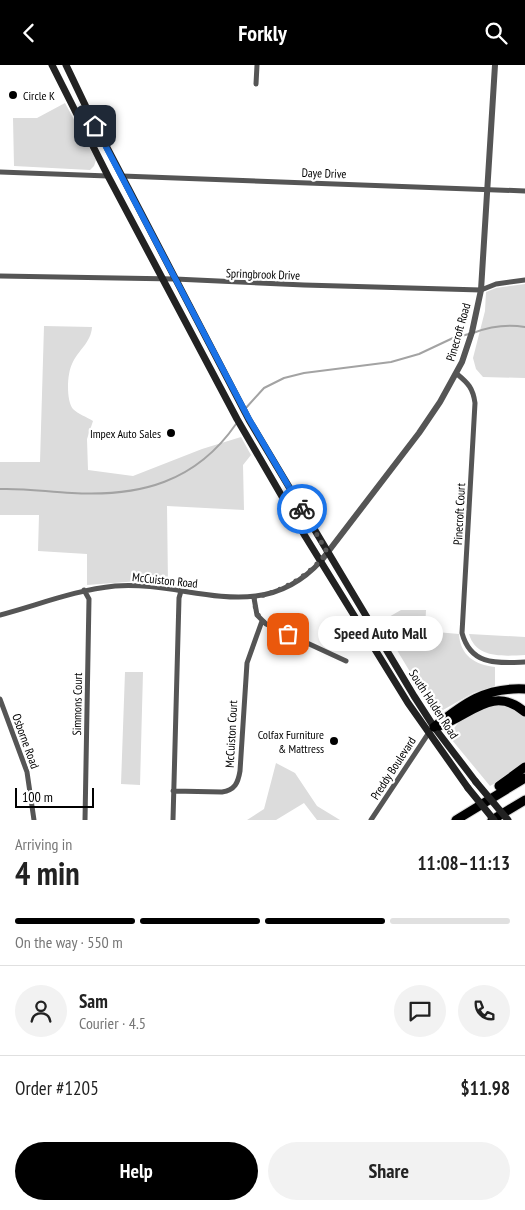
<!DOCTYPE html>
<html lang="en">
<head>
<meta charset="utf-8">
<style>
	:root { --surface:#fff; --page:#f2f2f2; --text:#222; --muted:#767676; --line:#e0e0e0; --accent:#000 }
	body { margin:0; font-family:"PT Sans Narrow",sans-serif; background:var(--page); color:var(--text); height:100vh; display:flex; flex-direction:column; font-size:19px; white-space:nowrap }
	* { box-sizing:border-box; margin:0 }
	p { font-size:16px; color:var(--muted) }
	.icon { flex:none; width:28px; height:28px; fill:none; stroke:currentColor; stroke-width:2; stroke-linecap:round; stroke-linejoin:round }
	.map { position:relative; height:755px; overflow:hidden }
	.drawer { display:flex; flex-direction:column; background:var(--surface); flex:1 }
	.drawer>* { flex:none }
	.scale { position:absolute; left:15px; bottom:12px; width:79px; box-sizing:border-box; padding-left:5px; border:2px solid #000; border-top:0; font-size:14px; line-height:18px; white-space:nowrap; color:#000; -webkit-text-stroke:4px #fff; paint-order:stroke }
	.pin { position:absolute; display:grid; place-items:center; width:42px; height:42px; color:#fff; margin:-21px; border-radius:10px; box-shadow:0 2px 8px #0006 }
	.courier { position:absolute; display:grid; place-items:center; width:50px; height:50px; margin:-25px; border:4px solid #1a73e8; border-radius:50%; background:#fff; color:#222; box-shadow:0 1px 6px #0007 }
	.bubble { position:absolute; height:35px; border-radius:18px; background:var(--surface); box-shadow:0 2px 12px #0003; font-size:16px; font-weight:700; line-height:35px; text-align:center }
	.overview em { font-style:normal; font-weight:700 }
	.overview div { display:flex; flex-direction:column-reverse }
	.overview { display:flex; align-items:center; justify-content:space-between; height:85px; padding:0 15px }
	h1 { font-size:32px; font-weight:700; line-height:38px }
	.bar { display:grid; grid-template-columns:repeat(4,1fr); gap:8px 5px; align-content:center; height:60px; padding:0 15px }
	.bar i { height:6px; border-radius:4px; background:var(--line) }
	.bar .current { background:var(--accent) }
	.bar p { grid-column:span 4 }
	.line { display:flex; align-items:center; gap:12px; padding:0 15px; border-top:1px solid var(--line) }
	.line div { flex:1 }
	.round { display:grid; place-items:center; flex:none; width:52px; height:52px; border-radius:26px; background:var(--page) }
	.button { display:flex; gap:10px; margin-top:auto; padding:10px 15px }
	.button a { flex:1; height:58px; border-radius:30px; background:var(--accent); color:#fff; font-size:20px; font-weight:700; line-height:58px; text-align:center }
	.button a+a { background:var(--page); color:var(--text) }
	header { display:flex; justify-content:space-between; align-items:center; height:65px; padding:0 15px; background:var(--accent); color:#fff; font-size:22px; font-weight:700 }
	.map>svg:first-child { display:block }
</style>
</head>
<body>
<header><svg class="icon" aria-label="back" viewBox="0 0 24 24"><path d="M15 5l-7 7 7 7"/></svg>Forkly<svg class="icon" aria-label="search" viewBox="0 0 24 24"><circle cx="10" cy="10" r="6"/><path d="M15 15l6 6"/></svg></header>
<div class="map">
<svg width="525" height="755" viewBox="0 0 525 755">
	<rect width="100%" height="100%" fill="#fff"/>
	<path fill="#dcdcdc" d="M65,38L96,95L94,101L90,105L14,101L13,53H37Z
		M525,219V313L483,312L476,304L473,293L485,246L486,227L496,223Z
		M44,261L92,262C91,278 78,285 72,299C67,309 66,335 73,344C78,349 87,352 93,356L87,374L88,405L133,411L202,384L241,372L251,390L243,400L244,445L167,441L168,519L139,516L87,520V489L38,486L39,450H0V397H40Z
		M401,545H426L425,566L459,569C460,590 475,600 495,602V621L473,628L443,645L430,640L380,557Z
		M469,569L525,572V590C504,591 476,594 469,569Z
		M125,607H143L140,720L121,719Z
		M504,639L521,647L525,652V698L522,703L490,721L452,675C449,659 471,648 483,642C489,640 497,640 504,639Z
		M276,698L295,708L317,741L340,755H317L304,738L276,755H247L264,744Z"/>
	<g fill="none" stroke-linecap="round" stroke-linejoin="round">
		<path stroke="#a3a3a3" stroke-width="2" d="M473,268C491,261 507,259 525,262
			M245,344L264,323L284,313L304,308L391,297L419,289L453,273L469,269
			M0,424C25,423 48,427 72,428C140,432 196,417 236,359"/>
		<defs>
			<path id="motorway" d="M439,661C470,651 493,619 525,647
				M434,662C464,638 485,622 525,624
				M499,721L525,702
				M456,755L525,713
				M492,755L525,735"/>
		</defs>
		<use href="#motorway" stroke="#dbdbdb" stroke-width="11"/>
		<path stroke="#555" stroke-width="5" d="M256,19L257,0
			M0,107L108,111
			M122,111L525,126
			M0,211L175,214L304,220L481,225L496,219L525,215
			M457,309C468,318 473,323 475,338L462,568C471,601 497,598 525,597
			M84,525L89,534L85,755
			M254,533L257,550L266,559L346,596
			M0,550C38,540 75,525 115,521C188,515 260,563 321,496
			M0,634L27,707L34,755
			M173,726L222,727C235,725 238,718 240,706L247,598L262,556
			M173,755L179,533L181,526
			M371,755L430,666"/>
		<path stroke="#555" stroke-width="6" d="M321,496L419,368L440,337L462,297L472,267L481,225L495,0"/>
		<path stroke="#222" stroke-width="7" d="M52,0L108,111L237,354L305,471L408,638L468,723
			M66,0L87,44L249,355L414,631L434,662L476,717"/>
		<use href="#motorway" stroke="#000" stroke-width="9"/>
		<path stroke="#222" stroke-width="7" d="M476,717L508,755
			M468,723L494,755"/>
	</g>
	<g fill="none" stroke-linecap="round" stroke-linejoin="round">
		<path stroke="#595959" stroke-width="5" stroke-dasharray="0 9" d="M288,569C267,560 256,558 254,533C284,525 309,512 327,487L302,444"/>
		<path stroke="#1a73e8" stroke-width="6" d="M95,61L249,354L302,444"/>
	</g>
	<g fill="#000" stroke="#fff" stroke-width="2">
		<circle cx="13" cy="30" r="5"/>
		<circle cx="171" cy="368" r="5"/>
		<circle cx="334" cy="676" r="5"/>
	</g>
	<g text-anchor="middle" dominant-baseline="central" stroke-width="4.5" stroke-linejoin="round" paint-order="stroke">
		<g font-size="12" fill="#000" stroke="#fff" text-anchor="end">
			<text x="23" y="30" text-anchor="start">Circle K</text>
			<text x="161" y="368">Impex Auto Sales</text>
			<text x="324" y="669">Colfax Furniture<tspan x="324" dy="14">&amp; Mattress</tspan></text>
		</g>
		<g font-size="12" fill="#000" stroke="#fff">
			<text transform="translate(324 108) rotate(2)">Daye Drive</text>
			<text transform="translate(263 209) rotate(2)">Springbrook Drive</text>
			<text transform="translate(458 267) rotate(-74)">Pinecroft Road</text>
			<text transform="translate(459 449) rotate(-87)">Pinecroft Court</text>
			<text transform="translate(165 515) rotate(6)">McCuiston Road</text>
			<text transform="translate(77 639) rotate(-89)">Simmons Court</text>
			<text transform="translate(434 639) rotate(57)">South Holden Road</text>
			<text transform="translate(231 669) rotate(-87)">McCuiston Court</text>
			<text transform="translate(26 676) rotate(70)">Osborne Road</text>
			<text transform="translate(393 703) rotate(-57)">Preddy Boulevard</text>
		</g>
	</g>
</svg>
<div class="scale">100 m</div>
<div class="pin" style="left:288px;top:569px;background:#ea580c"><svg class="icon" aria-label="bag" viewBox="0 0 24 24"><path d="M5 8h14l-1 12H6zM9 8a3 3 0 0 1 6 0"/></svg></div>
<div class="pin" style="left:95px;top:61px;background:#1f2937"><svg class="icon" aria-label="home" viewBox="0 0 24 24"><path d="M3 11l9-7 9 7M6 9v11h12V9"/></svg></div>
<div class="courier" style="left:302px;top:444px"><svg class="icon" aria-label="bike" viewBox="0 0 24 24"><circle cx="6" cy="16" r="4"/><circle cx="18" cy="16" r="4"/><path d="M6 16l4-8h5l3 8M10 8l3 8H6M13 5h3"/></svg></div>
<div class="bubble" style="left:318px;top:551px;width:125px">Speed Auto Mall</div>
</div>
<section class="drawer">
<div class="overview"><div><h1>4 min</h1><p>Arriving in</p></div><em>11:08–11:13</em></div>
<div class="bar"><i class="current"></i><i class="current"></i><i class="current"></i><i></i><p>On the way · 550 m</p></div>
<div class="line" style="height:90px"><a class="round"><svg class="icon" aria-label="person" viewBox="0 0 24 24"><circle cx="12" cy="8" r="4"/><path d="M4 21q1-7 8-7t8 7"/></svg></a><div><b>Sam</b><p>Courier · 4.5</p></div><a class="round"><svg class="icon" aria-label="chat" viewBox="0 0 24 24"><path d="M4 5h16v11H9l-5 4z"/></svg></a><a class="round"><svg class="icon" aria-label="phone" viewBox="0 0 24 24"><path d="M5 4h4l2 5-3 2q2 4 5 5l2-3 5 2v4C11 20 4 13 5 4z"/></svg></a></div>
<div class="line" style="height:65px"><div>Order #1205</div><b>$11.98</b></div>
<div class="button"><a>Help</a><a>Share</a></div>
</section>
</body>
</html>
